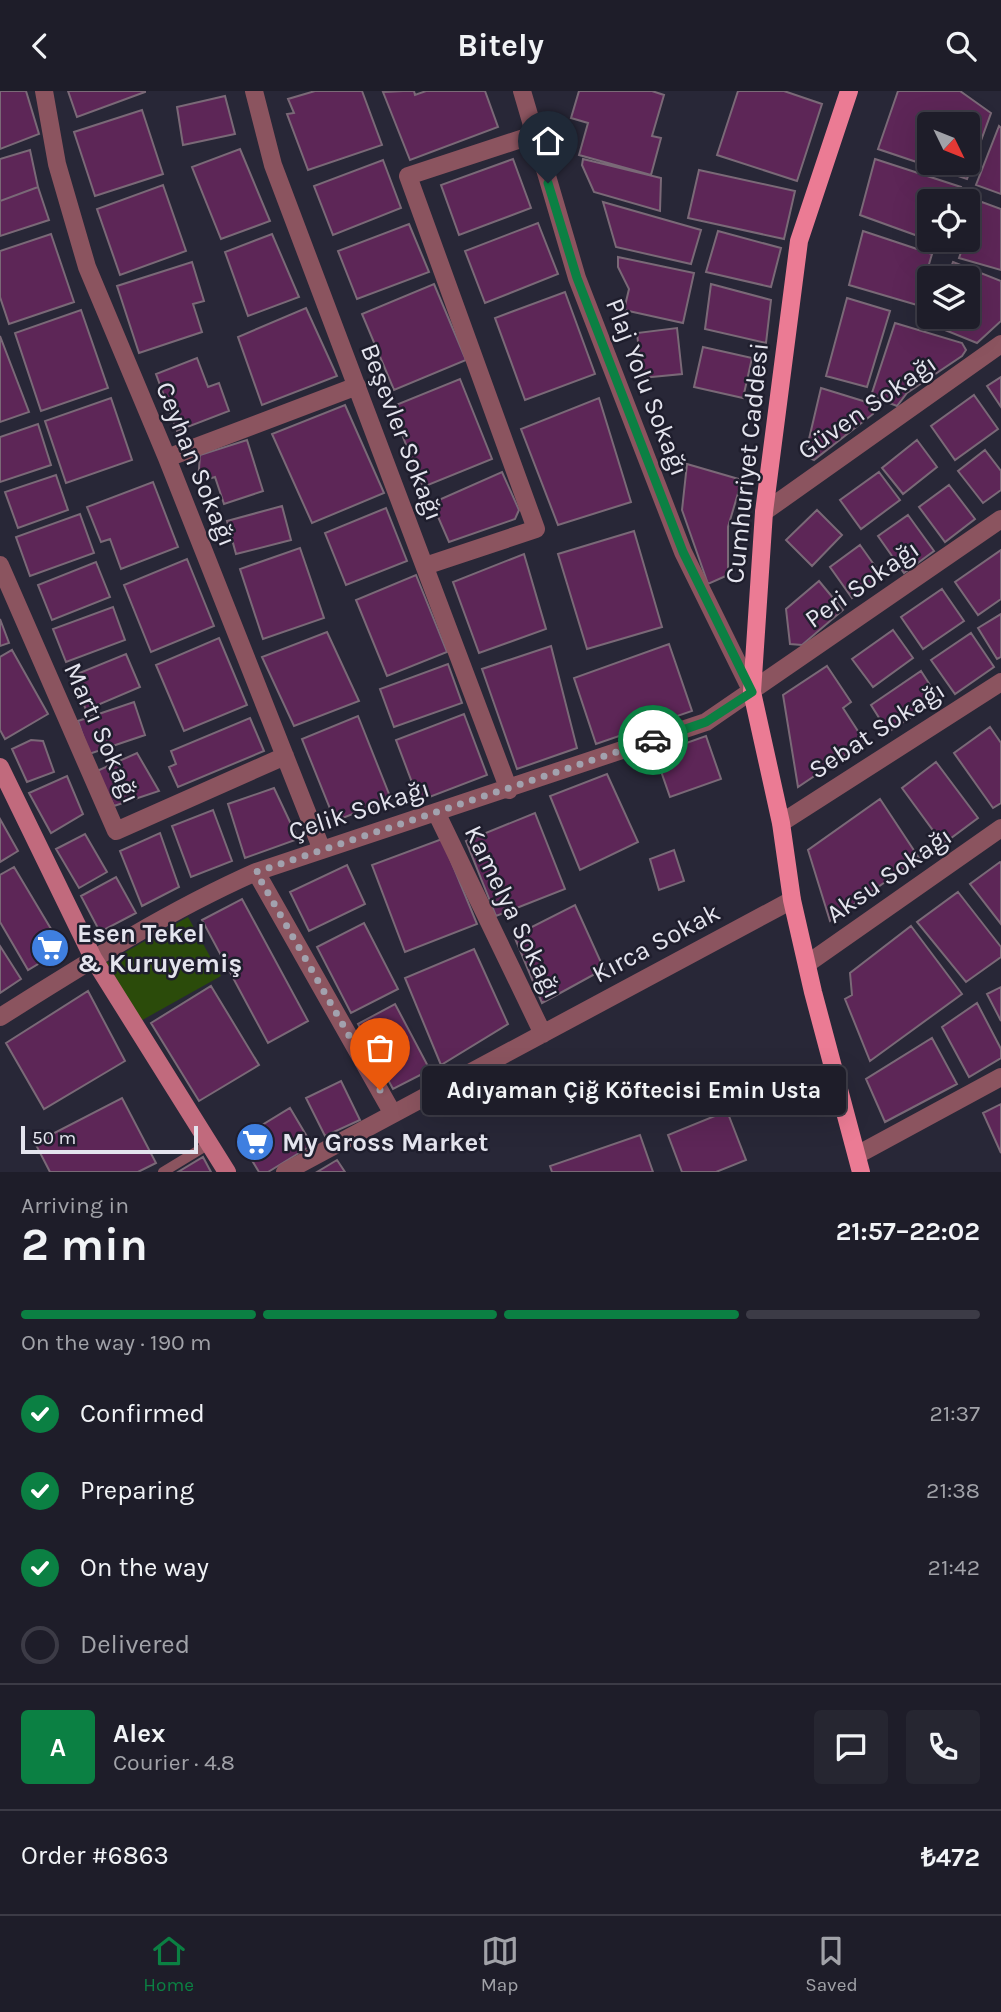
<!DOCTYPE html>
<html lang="en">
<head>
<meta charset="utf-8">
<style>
	:root { --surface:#1e1d29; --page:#262631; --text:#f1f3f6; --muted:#a1a2a8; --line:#3c3b46; --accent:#0b8043 }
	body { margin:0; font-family:Karla,sans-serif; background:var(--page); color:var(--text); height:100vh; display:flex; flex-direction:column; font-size:26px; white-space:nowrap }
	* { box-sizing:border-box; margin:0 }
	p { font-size:23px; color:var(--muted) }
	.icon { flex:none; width:38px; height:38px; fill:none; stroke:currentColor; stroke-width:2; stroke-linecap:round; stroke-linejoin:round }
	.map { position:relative; height:1081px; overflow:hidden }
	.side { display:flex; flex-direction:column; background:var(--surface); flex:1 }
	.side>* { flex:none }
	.needle { width:46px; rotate:133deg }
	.tools { position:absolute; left:917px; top:21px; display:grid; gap:14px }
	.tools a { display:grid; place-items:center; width:63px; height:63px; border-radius:7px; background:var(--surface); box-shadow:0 7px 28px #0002,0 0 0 2px var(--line); font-size:35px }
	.scale { position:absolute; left:21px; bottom:18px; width:177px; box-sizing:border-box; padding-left:7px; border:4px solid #e4e4ee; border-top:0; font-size:19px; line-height:24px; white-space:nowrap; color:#e4e4ee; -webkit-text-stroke:5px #1f1e2d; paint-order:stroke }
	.pin { position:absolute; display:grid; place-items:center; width:60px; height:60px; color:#fff; margin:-72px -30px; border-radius:50% 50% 50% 0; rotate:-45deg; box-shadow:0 0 7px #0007 }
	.pin .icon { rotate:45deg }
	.courier { position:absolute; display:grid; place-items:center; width:70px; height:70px; margin:-35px; border:5px solid #0b8043; border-radius:50%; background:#fff; color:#222; box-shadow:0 2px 9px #0007 }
	.bubble { position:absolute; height:49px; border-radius:7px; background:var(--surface); box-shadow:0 7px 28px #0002,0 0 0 2px var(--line); font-size:23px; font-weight:700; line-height:49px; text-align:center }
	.overview em { font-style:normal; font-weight:700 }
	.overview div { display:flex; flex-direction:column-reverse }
	.overview { display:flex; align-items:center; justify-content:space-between; height:119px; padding:0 21px }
	h1 { font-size:46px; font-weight:700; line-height:52px }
	.bar { display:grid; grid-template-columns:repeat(4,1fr); gap:10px 7px; align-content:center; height:84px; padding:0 21px }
	.bar i { height:9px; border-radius:5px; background:var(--line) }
	.bar .selected { background:var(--accent) }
	.bar p { grid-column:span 4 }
	.line { display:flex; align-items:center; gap:18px; padding:0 21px; border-top:2px solid var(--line) }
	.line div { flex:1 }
	.round { display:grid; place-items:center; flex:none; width:74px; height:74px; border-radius:7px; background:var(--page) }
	ol { padding:0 21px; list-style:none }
	li { display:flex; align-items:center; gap:21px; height:77px }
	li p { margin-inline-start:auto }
	li .icon { padding:7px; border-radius:50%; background:var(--accent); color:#fff; stroke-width:4 }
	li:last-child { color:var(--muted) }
	li i { width:38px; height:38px; border:4px solid var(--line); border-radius:50% }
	header { display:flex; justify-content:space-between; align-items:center; height:91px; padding:0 21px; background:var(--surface); font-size:32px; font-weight:700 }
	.tab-bar { display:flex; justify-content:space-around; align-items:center; height:98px; border-top:2px solid var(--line); background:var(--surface); font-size:19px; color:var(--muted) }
	.tab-bar a { display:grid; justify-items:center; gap:4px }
	.tab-bar .selected { color:var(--accent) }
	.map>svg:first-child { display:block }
</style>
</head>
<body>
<header><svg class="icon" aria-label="back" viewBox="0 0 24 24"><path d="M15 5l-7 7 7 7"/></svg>Bitely<svg class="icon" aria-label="search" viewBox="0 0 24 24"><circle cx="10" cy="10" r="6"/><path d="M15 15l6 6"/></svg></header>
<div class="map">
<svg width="1001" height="1081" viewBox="0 0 1001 1081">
	<rect width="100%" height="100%" fill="#282737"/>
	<path fill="#2b4b0a" d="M188,826L221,885L137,932L104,873Z"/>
	<path fill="#5d2657" stroke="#7a6977" stroke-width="2" fill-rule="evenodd" d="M0,0H26L39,43L0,58Z
		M68,0H145V1L77,26Z
		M315,0H362L382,54L308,79L287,23L294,22L288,8Z
		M403,0H414L415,4L426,0H485L498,36L410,69L383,1Z
		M579,0H652L664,4L652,45L661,47L651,84L579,64L588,32L571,27Z
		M738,0H784L822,13L797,90L717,64Z
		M898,0H960L991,22L967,88L878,58ZM929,33H968V72H929Z
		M225,5L235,43L183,54L177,16Z
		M142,19L163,83L95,105L74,41Z
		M999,35L1001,37V103L976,94Z
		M240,58L270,130L221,148L192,76Z
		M30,59L38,96L0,110V68Z
		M513,68L531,117L459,144L441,94Z
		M583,68L661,87L660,120L594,101L582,74Z
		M875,68L961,96L957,110H929V149L860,124Z
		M383,69L401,117L333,144L314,95Z
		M699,79L795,100L784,148L688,127Z
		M163,94L186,160L120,184L97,118Z
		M38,96L49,129L0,145V110Z
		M979,110L1001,118V179L959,167Z
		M603,111L701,139L691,173L616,156Z
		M538,132L558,183L485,212L465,160Z
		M409,133L429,181L357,208L338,160Z
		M718,140L781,157L771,196L706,181Z
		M863,140L932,163L917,214L849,194Z
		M51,143L74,211L9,233L0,206V160Z
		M272,143L299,206L248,225L225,161Z
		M618,166L694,182L683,232L624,219L629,198L618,176Z
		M192,171L204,210L193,213L202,241L139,262L117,195Z
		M953,171L1001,190V230L977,252L930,233L933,226H968V187H947Z
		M434,193L466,269L394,299L362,223Z
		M711,193L771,209L766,252L705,238Z
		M565,201L595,283L525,309L495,227Z
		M847,207L890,220L867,296L826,285Z
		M306,217L337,285L262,314L238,246Z
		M81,219L108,297L41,320L15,242Z
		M895,232L962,252L966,259L962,265L907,302L897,315L871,305Z
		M677,237L682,283L642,287L637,242Z
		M0,245L29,321L0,331Z
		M703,256L752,267L743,307L694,296Z
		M197,267L208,296L219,292L229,320L177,340L156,283Z
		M1001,286V316L987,295Z
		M460,288L492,368L423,396L391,316Z
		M821,297L876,314L873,323L814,369L805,365Z
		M974,304L998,338L955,369L931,335Z
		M111,307L132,369L66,392L45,330Z
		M599,307L631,411L558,434L521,338Z
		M345,314L384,402L312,432L272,343Z
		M38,333L51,374L0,391V346Z
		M247,349L263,400L224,413L215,386L198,391L200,364Z
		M917,349L937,376L903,403L882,377Z
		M985,359L1001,380V399L983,412L958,380Z
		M687,373L742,389L728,436V484L708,493L682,419Z
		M502,381L519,419L515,428L449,451L432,412Z
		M879,381L900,409L861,438L840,409Z
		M56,384L68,419L18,437L5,401Z
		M153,391L178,456L121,478L110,448L101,451L87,416Z
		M949,394L975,428L945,451L919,416Z
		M282,415L291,449L236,463L227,430Z
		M386,417L407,470L346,494L325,442Z
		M817,419L842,444L812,475L786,449Z
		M80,423L94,462L30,485L16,446Z
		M908,424L934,460L904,482L878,445Z
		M634,440L662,536L587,558L558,463Z
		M860,454L882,485L852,507L830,476Z
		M300,457L324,527L263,548L240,478Z
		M1001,459V508L978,524L955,491Z
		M524,463L546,538L479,562L453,491Z
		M187,468L214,535L151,561L124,494Z
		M96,471L110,506L52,529L38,494Z
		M416,484L447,561L387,585L356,509Z
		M819,490L843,519L802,554L790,553L786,518Z
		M942,498L964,530L923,558L901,526Z
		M113,516L125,549L66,571L53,538Z
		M1001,523V566L997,568L978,537Z
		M0,528L9,552L0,555Z
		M893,539L913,567L873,596L852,568Z
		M327,541L359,610L294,635L262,566Z
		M971,542L994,576L955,603L931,569Z
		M219,547L247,614L184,640L156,574Z
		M669,553L692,620L596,653L574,587Z
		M551,555L577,657L517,678L482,578Z
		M12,559L48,623L5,648L0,639V566Z
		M126,563L140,596L86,619L72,585Z
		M448,573L462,612L394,636L380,598Z
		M827,575L851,611L843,617L865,651L798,696L783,604Z
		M921,580L939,608L888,641L871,614Z
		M134,611L145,644L89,663L78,630Z
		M464,623L487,684L419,710L396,649Z
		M358,625L391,708L335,730L302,648Z
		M250,627L264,660L178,696L169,676L176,673L171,660Z
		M990,636L1001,652V712L993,717L954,662Z
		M706,645L721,688L670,706L655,663Z
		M31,649L43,650L54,681L27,691L12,658Z
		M137,662L159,700L114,715L97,680Z
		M936,671L978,727L943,753L902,697Z
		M607,683L638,751L580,779L550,705Z
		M67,685L83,723L51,742L29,702Z
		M274,697L298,748L245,767L228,713Z
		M880,708L919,767L830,830L808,759Z
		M213,719L232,770L191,786L172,735Z
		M535,722L565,798L496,825L466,750Z
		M0,728L18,760L0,771Z
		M160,742L179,796L142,815L120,760Z
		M85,743L107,781L79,797L56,758Z
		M442,748L477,833L405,861L372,774Z
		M674,759L684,790L659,799L650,768Z
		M1000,771L1001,772V833L970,793Z
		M347,774L365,813L309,840L290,801Z
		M14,776L63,858L28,879L0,831V784Z
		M116,786L136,822L100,841L81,805Z
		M958,801L1001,856V866L966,891L917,831Z
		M242,808L308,930L268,952L202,829Z
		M575,814L604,878L542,912L514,845Z
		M364,832L398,898L351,922L317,856Z
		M911,835L962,903L870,970L845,908L852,904L850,882Z
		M0,855L21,888L0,902Z
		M474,858L508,933L441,974L405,887Z
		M211,895L259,974L199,1010L151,932Z
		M1001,896V930L987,903Z
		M88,900L125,970L44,1018L6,952Z
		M977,912L1001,958V967L969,986L942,936Z
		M395,913L430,979L393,998L358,933Z
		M932,947L957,993L885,1031L866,988Z
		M341,990L360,1029L325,1045L306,1007Z
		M122,1007L156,1072L138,1081H50L35,1052Z
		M1001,1013V1062L983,1022Z
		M290,1017L312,1054L268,1081H259L239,1048Z
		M727,1020L746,1069L716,1081H682L668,1044Z
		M640,1044L653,1081H552L550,1075Z
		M203,1066L211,1081H178Z
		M337,1069L345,1081H317Z"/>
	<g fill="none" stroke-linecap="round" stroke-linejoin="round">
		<path stroke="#8b545f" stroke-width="10" d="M163,1081L209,1053"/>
		<path stroke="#8b545f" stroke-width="18" d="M44,0L57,73L87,176L167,367L322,759
			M254,0L273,74L509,699
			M522,0L577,187L683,461L752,601
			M167,367L357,295
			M764,421L1001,253
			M0,474L116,740L285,665
			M425,475L536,438L408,85L533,44
			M436,721L543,943
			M781,732L1001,591
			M256,781L393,1023
			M807,873L1001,737
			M0,926C83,874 166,821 256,781L706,631L1001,428
			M857,1064L1001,986
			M285,1081L792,809"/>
		<path stroke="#c16a7d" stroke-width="18" d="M0,676L93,867L227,1081"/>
		<path stroke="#eb7b94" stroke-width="18" d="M849,0L799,150L764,421L752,601L781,732L792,809L813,901L861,1081"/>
	</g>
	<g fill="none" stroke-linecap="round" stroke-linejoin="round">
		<path stroke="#a2a2ae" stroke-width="7" stroke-dasharray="0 12.6" d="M380,999L256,781L653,649"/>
		<path stroke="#0b8043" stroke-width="9" d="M548,92L577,187L683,461L752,601L706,631L653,649"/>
	</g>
	<defs>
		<symbol id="supermarket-disc" viewBox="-11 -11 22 22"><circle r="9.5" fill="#3f7fe0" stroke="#1f1e2d"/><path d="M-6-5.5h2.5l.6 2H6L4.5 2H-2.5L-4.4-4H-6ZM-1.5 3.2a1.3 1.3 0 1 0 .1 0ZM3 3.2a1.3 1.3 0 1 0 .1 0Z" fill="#fff"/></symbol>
	</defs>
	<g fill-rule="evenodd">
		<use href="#supermarket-disc" x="28" y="835" width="44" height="44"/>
		<use href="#supermarket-disc" x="233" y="1029" width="44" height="44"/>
	</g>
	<g text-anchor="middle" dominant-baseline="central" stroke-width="5" stroke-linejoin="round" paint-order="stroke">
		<g font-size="26" fill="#e4e4ee" stroke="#1f1e2d">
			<text transform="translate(647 296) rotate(69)">Plaj Yolu Sokağı</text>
			<text transform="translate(867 316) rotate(-35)">Güven Sokağı</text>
			<text transform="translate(402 341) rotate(69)">Beşevler Sokağı</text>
			<text transform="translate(747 372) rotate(-84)">Cumhuriyet Caddesi</text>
			<text transform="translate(196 373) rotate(68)">Ceyhan Sokağı</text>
			<text transform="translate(862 493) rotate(-35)">Peri Sokağı</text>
			<text transform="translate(877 639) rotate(-33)">Sebat Sokağı</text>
			<text transform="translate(102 642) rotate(66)">Martı Sokağı</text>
			<text transform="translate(359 719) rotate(-18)">Çelik Sokağı</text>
			<text transform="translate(889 784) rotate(-35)">Aksu Sokağı</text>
			<text transform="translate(513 821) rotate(64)">Kamelya Sokağı</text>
			<text transform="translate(656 852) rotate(-28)">Kırca Sokak</text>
		</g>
		<g font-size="26" font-weight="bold" fill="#e4e4ee" stroke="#1f1e2d" text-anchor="start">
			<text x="77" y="842">Esen Tekel<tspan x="77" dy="30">&amp; Kuruyemiş</tspan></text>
			<text x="282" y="1051">My Gross Market</text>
		</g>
	</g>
</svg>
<div class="tools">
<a><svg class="needle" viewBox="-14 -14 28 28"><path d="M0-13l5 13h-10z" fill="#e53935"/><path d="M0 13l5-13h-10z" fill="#a1a2a8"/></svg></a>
<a><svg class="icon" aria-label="locate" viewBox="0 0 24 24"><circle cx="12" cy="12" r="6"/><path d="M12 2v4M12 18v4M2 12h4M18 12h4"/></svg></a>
<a><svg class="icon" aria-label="layers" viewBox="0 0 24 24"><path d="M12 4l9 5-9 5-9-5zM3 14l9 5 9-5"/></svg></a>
</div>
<div class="scale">50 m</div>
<div class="pin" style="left:380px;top:999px;background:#ea580c"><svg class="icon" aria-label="bag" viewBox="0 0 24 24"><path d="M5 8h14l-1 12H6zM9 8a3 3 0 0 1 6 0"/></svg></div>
<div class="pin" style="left:548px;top:92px;background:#1f2937"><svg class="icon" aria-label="home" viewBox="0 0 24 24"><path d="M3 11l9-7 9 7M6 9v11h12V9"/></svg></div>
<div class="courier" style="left:653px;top:649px"><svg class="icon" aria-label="car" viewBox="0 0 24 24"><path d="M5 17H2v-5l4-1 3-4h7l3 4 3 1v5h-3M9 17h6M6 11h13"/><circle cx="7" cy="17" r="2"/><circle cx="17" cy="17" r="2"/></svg></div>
<div class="bubble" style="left:422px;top:975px;width:424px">Adıyaman Çiğ Köftecisi Emin Usta</div>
</div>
<section class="side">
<div class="overview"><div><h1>2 min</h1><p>Arriving in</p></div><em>21:57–22:02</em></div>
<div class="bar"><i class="selected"></i><i class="selected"></i><i class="selected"></i><i></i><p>On the way · 190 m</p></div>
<ol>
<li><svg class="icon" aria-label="check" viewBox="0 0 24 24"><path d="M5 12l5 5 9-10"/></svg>Confirmed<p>21:37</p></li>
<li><svg class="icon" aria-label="check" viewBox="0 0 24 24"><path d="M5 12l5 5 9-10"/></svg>Preparing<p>21:38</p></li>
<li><svg class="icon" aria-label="check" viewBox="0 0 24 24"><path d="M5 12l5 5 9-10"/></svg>On the way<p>21:42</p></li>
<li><i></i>Delivered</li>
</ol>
<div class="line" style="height:126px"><b class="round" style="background:var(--accent);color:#fff">A</b><div><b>Alex</b><p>Courier · 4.8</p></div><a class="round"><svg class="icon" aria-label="chat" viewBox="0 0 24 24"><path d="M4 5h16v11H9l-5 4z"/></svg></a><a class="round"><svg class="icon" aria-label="phone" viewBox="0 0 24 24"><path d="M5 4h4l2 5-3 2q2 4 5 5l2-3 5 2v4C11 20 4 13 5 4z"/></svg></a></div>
<div class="line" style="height:91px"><div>Order #6863</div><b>₺472</b></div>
</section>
<nav class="tab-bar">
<a class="selected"><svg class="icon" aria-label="home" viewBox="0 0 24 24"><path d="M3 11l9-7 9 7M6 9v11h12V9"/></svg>Home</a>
<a><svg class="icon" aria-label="map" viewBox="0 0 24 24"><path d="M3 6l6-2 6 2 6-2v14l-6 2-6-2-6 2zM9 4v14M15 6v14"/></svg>Map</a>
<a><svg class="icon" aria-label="saved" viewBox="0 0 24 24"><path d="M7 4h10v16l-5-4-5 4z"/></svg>Saved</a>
</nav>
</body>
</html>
